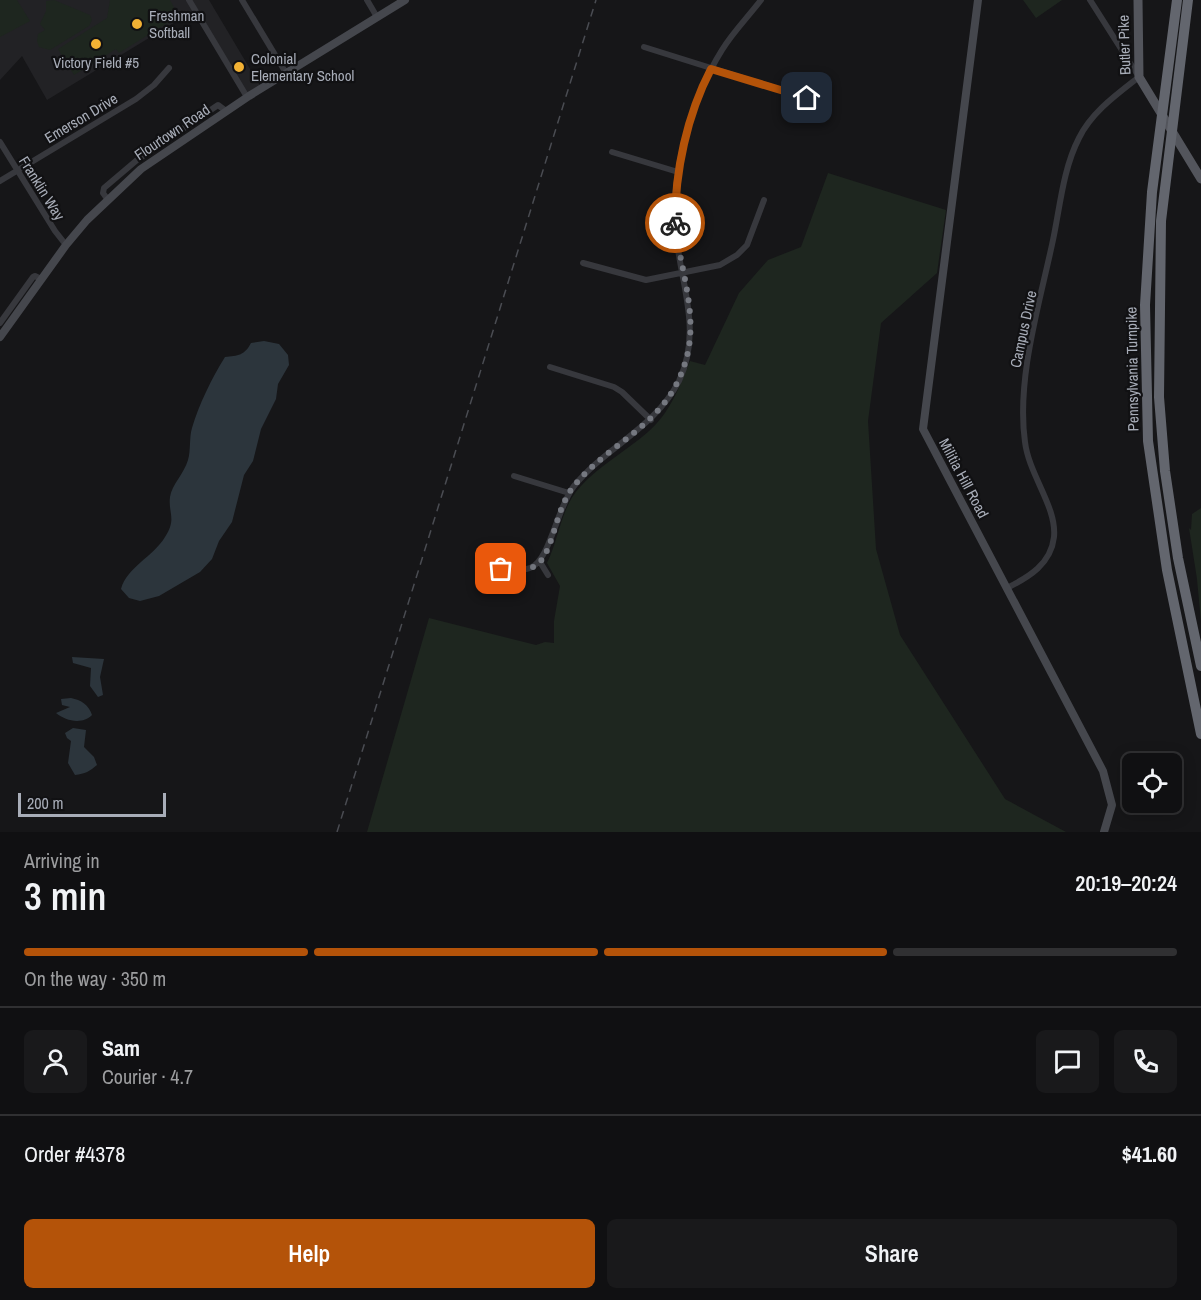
<!DOCTYPE html>
<html lang="en">
<head>
<meta charset="utf-8">
<style>
	:root { --surface:#101012; --page:#19191b; --text:#f1f3f6; --muted:#9c9d9f; --line:#303032; --accent:#b45309 }
	body { margin:0; font-family:"Archivo Narrow",sans-serif; background:var(--page); color:var(--text); height:100vh; display:flex; flex-direction:column; font-size:22px; white-space:nowrap }
	* { box-sizing:border-box; margin:0 }
	p { font-size:20px; color:var(--muted) }
	.icon { flex:none; width:33px; height:33px; fill:none; stroke:currentColor; stroke-width:2; stroke-linecap:round; stroke-linejoin:round }
	.map { position:relative; height:832px; overflow:hidden }
	.details { display:flex; flex-direction:column; background:var(--surface); flex:1 }
	.details>* { flex:none }
	.fabs { position:absolute; left:1122px; top:753px; display:grid; gap:12px }
	.fabs a { display:grid; place-items:center; width:60px; height:60px; border-radius:9px; background:var(--surface); box-shadow:0 3px 15px #0003,0 0 0 2px var(--line); font-size:30px }
	.scale { position:absolute; left:18px; bottom:15px; width:148px; box-sizing:border-box; padding-left:6px; border:3px solid #a8adb8; border-top:0; font-size:16px; line-height:21px; white-space:nowrap; color:#a8adb8; -webkit-text-stroke:4px #111113; paint-order:stroke }
	.pin { position:absolute; display:grid; place-items:center; width:51px; height:51px; color:#fff; margin:-26px; border-radius:12px; box-shadow:0 3px 9px #0006 }
	.courier { position:absolute; display:grid; place-items:center; width:60px; height:60px; margin:-30px; border:4px solid #b45309; border-radius:50%; background:#fff; color:#222; box-shadow:0 2px 8px #0007 }
	.head em { font-style:normal; font-weight:600 }
	.head div { display:flex; flex-direction:column-reverse }
	.head { display:flex; align-items:center; justify-content:space-between; height:102px; padding:0 24px }
	h1 { font-size:39px; font-weight:600; line-height:45px }
	.bar { display:grid; grid-template-columns:repeat(4,1fr); gap:9px 6px; align-content:center; height:72px; padding:0 24px }
	.bar i { height:8px; border-radius:4px; background:var(--line) }
	.bar .on { background:var(--accent) }
	.bar p { grid-column:span 4 }
	.line { display:flex; align-items:center; gap:15px; padding:0 24px; border-top:2px solid var(--line) }
	.line div { flex:1 }
	.round { display:grid; place-items:center; flex:none; width:63px; height:63px; border-radius:9px; background:var(--page) }
	.button { display:flex; gap:12px; margin-top:auto; padding:12px 24px }
	.button a { flex:1; height:69px; border-radius:9px; background:var(--accent); color:#fff; font-size:24px; font-weight:600; line-height:69px; text-align:center }
	.button a+a { background:var(--page); color:var(--text) }
	.map>svg:first-child { display:block }
</style>
</head>
<body>
<div class="map">
<svg width="1201" height="832" viewBox="0 0 1201 832">
	<rect width="100%" height="100%" fill="#161618"/>
	<path fill="#222225" d="M0,0H209L262,89L247,97L195,10L47,100L22,56L0,80Z"/>
	<path fill="#1e261f" d="M0,0H17L30,21L0,37Z
		M54,0L90,15L92,20L89,26L50,50L39,47L37,41L38,34L45,30L40,24L46,11V1Z
		M110,0H170L177,13V17L119,53L116,49L74,75L58,49L107,18Z
		M1023,0H1062L1036,18Z
		M828,173L946,210L937,273L881,323L868,421L876,549L900,635L1005,799L1066,832H367L429,618L536,645L545,642L554,643V621L560,586L547,563C559,539 561,507 580,487C600,465 626,451 648,432C670,413 680,386 690,361L705,365L739,293L768,260L801,247Z
		M1201,508V622L1197,579L1189,528L1191,530L1192,514Z"/>
	<path fill="#2c353c" d="M264,341L279,344L288,355L289,365L278,384L276,399L261,429L253,461L244,475L232,522L219,541L212,559L200,572L159,596L140,601L129,598L121,589C127,567 153,557 165,537C177,519 168,513 170,497C172,484 184,474 188,460C191,450 189,438 192,428C199,404 212,378 225,357C238,356 245,355 251,343Z
		M72,657L104,659L100,677L103,695L98,697L90,686L91,668L73,663Z
		M71,698C81,700 89,705 92,715C82,725 66,721 56,713L70,707L62,705L61,699Z
		M73,728L86,730L84,747L94,757L97,765C90,771 85,774 75,775L68,763L71,741L67,738L65,733Z"/>
	<g fill="none" stroke-linecap="round" stroke-linejoin="round">
		<path stroke="#37383d" stroke-width="6" d="M189,0L247,97
			M242,0L286,73
			M367,0L377,17
			M644,47L807,98
			M0,142L55,231L66,245
			M612,152L678,172
			M0,181L136,99L154,85L169,68
			M108,200L103,193L104,188L137,160L218,105L226,111
			M583,263L646,280L720,265L737,255L747,245L764,200
			M0,323L33,277L35,276L41,279
			M550,367L614,387L622,392L651,420
			M514,476L569,493
			M540,562L548,575
			M489,572C503,567 517,573 530,568C550,561 557,507 574,486C606,447 655,428 679,381C704,328 678,278 675,224C672,169 692,98 722,50C733,32 748,17 761,0
			M1007,588C1029,577 1051,564 1054,537C1057,507 1029,475 1025,442C1016,379 1040,302 1053,240C1060,207 1063,169 1079,138C1092,112 1116,95 1139,77L1090,0"/>
		<path stroke="#45474d" stroke-width="8" d="M978,0L923,429L1103,771L1112,805L1104,832
			M0,337L66,245L87,220L141,169L249,96L405,0"/>
		<path stroke="#53555c" stroke-width="9" d="M1138,0L1139,77L1201,179"/>
		<path stroke="#63666e" stroke-width="10" d="M1177,0L1152,192L1145,305L1148,441L1167,570L1201,734
			M1188,0L1161,221L1159,397L1165,471L1178,558L1201,666"/>
		<path stroke="#4a4c52" stroke-width="1.5" stroke-dasharray="8 6" stroke-linecap="butt" d="M337,832L596,0"/>
	</g>
	<g fill="none" stroke-linecap="round" stroke-linejoin="round">
		<path stroke="#757880" stroke-width="6" stroke-dasharray="0 10.8" d="M501,569C515,569 529,573 540,562C554,546 556,509 573,487C610,441 666,426 685,363C700,317 680,270 675,223"/>
		<path stroke="#b45309" stroke-width="8" d="M675,223C675,171 687,115 711,69L807,98"/>
	</g>
	<g fill="#f2b134" stroke="#111113" stroke-width="2">
		<circle cx="137" cy="24" r="6"/>
		<circle cx="96" cy="44" r="6"/>
		<circle cx="239" cy="67" r="6"/>
	</g>
	<g text-anchor="middle" dominant-baseline="central" stroke-width="4.5" stroke-linejoin="round" paint-order="stroke">
		<g font-size="15" fill="#a8adb8" stroke="#111113" text-anchor="start">
			<text x="149" y="15">Freshman<tspan x="149" dy="17">Softball</tspan></text>
			<text x="251" y="58">Colonial<tspan x="251" dy="17">Elementary School</tspan></text>
			<text x="96" y="62" text-anchor="middle">Victory Field #5</text>
		</g>
		<g font-size="15" fill="#a8adb8" stroke="#111113">
			<text transform="translate(1124 45) rotate(-92)">Butler Pike</text>
			<text transform="translate(81 118) rotate(-31)">Emerson Drive</text>
			<text transform="translate(172 132) rotate(-34)">Flourtown Road</text>
			<text transform="translate(42 188) rotate(58)">Franklin Way</text>
			<text transform="translate(1023 329) rotate(-78)">Campus Drive</text>
			<text transform="translate(1132 369) rotate(-91)">Pennsylvania Turnpike</text>
			<text transform="translate(964 478) rotate(62)">Militia Hill Road</text>
		</g>
	</g>
</svg>
<div class="fabs">
<a><svg class="icon" aria-label="locate" viewBox="0 0 24 24"><circle cx="12" cy="12" r="6"/><path d="M12 2v4M12 18v4M2 12h4M18 12h4"/></svg></a>
</div>
<div class="scale">200 m</div>
<div class="pin" style="left:501px;top:569px;background:#ea580c"><svg class="icon" aria-label="bag" viewBox="0 0 24 24"><path d="M5 8h14l-1 12H6zM9 8a3 3 0 0 1 6 0"/></svg></div>
<div class="pin" style="left:807px;top:98px;background:#1f2937"><svg class="icon" aria-label="home" viewBox="0 0 24 24"><path d="M3 11l9-7 9 7M6 9v11h12V9"/></svg></div>
<div class="courier" style="left:675px;top:223px"><svg class="icon" aria-label="bike" viewBox="0 0 24 24"><circle cx="6" cy="16" r="4"/><circle cx="18" cy="16" r="4"/><path d="M6 16l4-8h5l3 8M10 8l3 8H6M13 5h3"/></svg></div>
</div>
<section class="details">
<div class="head"><div><h1>3 min</h1><p>Arriving in</p></div><em>20:19–20:24</em></div>
<div class="bar"><i class="on"></i><i class="on"></i><i class="on"></i><i></i><p>On the way · 350 m</p></div>
<div class="line" style="height:108px"><a class="round"><svg class="icon" aria-label="person" viewBox="0 0 24 24"><circle cx="12" cy="8" r="4"/><path d="M4 21q1-7 8-7t8 7"/></svg></a><div><b>Sam</b><p>Courier · 4.7</p></div><a class="round"><svg class="icon" aria-label="chat" viewBox="0 0 24 24"><path d="M4 5h16v11H9l-5 4z"/></svg></a><a class="round"><svg class="icon" aria-label="phone" viewBox="0 0 24 24"><path d="M5 4h4l2 5-3 2q2 4 5 5l2-3 5 2v4C11 20 4 13 5 4z"/></svg></a></div>
<div class="line" style="height:78px"><div>Order #4378</div><b>$41.60</b></div>
<div class="button"><a>Help</a><a>Share</a></div>
</section>
</body>
</html>
